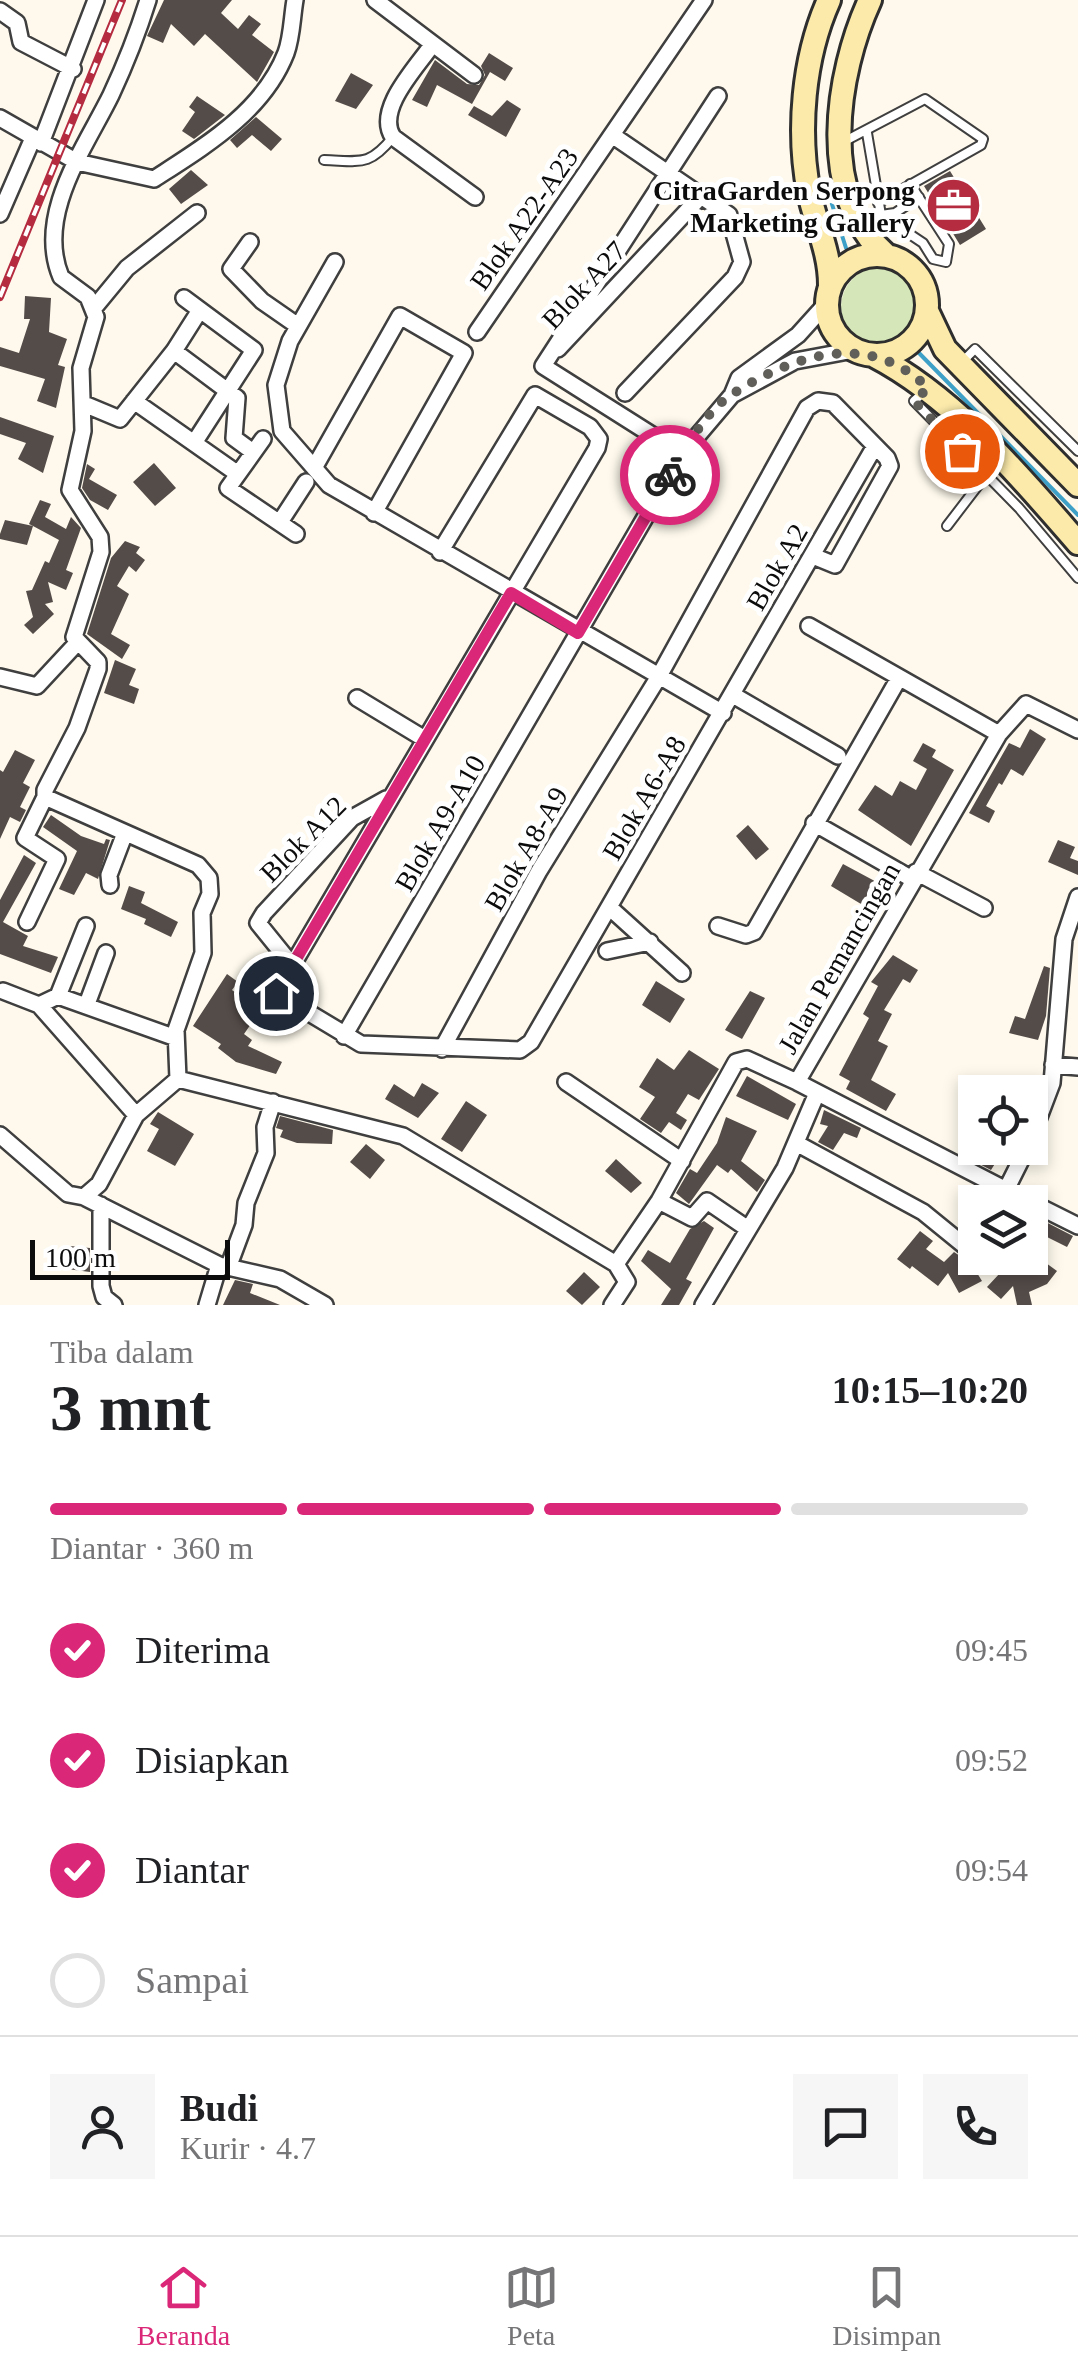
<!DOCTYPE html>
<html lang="id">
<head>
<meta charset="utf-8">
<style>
	:root { --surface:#fff; --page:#f6f6f6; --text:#202124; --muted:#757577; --line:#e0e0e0; --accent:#db2777 }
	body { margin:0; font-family:"Times New Roman",serif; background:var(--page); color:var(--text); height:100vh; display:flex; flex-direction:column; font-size:38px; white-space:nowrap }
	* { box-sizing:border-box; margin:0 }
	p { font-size:32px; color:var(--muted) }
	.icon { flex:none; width:55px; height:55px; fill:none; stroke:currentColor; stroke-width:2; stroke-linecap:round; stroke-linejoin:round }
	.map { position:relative; height:1305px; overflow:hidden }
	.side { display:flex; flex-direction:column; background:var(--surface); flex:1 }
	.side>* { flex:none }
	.fabs { position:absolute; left:958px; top:1075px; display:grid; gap:20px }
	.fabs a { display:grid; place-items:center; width:90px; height:90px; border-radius:0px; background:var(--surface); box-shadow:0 5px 15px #0003; font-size:50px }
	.scale { position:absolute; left:30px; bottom:25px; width:200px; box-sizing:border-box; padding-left:10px; border:5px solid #0c0c0c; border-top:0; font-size:28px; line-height:35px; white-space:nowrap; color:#0c0c0c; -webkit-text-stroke:8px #fff; paint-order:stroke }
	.pin { position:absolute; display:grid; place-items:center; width:85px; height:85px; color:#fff; margin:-42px; border:5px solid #fff; border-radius:50%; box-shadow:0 2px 10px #0007 }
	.courier { position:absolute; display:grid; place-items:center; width:100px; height:100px; margin:-50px; border:8px solid #db2777; border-radius:50%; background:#fff; color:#222; box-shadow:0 2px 12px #0007 }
	.summary em { font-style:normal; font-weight:700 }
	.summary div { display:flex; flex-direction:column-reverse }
	.summary { display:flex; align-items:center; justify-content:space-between; height:170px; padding:0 50px }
	h1 { font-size:65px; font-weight:700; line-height:75px }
	.bar { display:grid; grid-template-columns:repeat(4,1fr); gap:15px 10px; align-content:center; height:120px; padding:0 50px }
	.bar i { height:12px; border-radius:8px; background:var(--line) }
	.bar .current { background:var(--accent) }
	.bar p { grid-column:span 4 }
	.line { display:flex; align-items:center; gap:25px; padding:0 50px; border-top:2px solid var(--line) }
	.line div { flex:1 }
	.round { display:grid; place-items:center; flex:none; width:105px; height:105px; border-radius:0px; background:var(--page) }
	ol { padding:0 50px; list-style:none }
	li { display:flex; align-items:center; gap:30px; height:110px }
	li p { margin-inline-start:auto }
	li .icon { padding:10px; border-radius:50%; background:var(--accent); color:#fff; stroke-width:4 }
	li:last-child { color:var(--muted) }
	li i { width:55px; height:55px; border:5px solid var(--line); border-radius:50% }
	.tab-bar { display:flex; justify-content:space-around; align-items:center; height:140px; border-top:2px solid var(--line); background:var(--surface); font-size:28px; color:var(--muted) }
	.tab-bar a { display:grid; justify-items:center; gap:5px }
	.tab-bar .current { color:var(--accent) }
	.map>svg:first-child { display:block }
</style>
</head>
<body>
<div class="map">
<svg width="1078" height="1305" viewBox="0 0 1078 1305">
	<rect width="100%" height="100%" fill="#fef9ec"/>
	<path fill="#d5e7b8" d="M841 307a40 40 0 1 1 80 0a40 40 0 1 1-80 0Z"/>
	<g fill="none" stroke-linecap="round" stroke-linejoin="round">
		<path stroke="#3e9fc7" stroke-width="4" d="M830,198L846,248
			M918,352L1078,515"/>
	</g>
	<path fill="#544c49" d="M164,0H232L221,13L238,29L249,15L261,24L252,35L274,52L257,82L205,34L194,46L171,24L163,43L147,36Z
		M489,53L513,68L505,81L490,72L472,104L437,85L427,107L412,100L435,60L467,84L479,85L485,75L481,66Z
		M351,73L373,85L356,109L335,101Z
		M197,96L225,115L194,139L182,131L195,112L189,107Z
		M507,100L521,109L506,137L468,115L474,106L492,116Z
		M256,117L282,139L271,151L252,135L237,148L230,140Z
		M191,170L208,185L181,204L169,189Z
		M950,171L986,229L960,245L924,186Z
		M25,296L51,298L49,332L67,339L58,365L65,367L56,408L37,401L45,379L0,366V347L19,353L30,319H24Z
		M0,417L54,436L43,473L18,459L26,443L0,434Z
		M154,463L176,488L155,506L133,482Z
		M87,464L95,469L89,479L117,495L108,510L90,500L82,488Z
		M40,500L51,504L45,517L66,529L71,517L81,528L66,570L73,573L66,590L48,582L53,602L45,604L54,614L33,634L24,625L33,617L26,591L32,590L45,561L49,563L59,540L33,526L27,545L0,539V534L5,520L33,526L29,524Z
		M125,541L140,547L136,553L145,560L136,572L129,566L117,586L129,594L111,634L130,645L122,659L87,634L111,558Z
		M115,660L136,669L129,685L139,689L134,704L104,693Z
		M1030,729L1046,739L1023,776L1011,769L1002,785L999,783L986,806L995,811L989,823L969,813L1009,743L1020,748Z
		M923,743L936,750L932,757L954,770L911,846L858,810L875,785L892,796L900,781L916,790L927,769L913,761Z
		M15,750L35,760L23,783L30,787L20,807L26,810L20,822L10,817L0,839V770L3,772Z
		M51,815L81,836L104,844L106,839L110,840L98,879L86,873L74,895L59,889L77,851L43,827Z
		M748,825L769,849L756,860L736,836Z
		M1058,840L1075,847L1070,858L1078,861V875L1048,862Z
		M24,855L36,863L3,922L28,936L23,946L58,957L51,973L0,954V900Z
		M843,864L884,886L871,910L831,886Z
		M129,886L145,892L141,903L178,922L171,937L144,924L146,919L121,909Z
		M893,955L918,970L910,983L903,979L884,1010L892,1014L878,1041L888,1046L871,1080L896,1094L886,1111L846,1089L850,1081L839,1075L869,1018L863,1014L878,986L871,982Z
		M1044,966L1050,968L1046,1016L1038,1040L1009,1033L1015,1016L1025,1019Z
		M227,974L238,982L232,990L260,1011L244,1034L252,1040L248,1046L282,1062L276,1074L236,1062L218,1048L221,1044L193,1026Z
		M656,981L685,999L670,1023L642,1005Z
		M750,991L765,998L742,1039L725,1030Z
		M689,1050L719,1069L699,1100L688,1094L676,1113L687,1120L681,1130L669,1122L661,1133L640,1119L655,1097L639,1087L657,1058L674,1070Z
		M747,1076L796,1104L788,1120L736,1096Z
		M422,1083L439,1093L418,1118L385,1099L394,1084L414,1097Z
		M466,1101L487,1115L462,1152L441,1139Z
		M824,1110L861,1128L857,1138L844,1133L833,1150L818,1142L828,1126L820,1124Z
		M158,1112L194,1134L175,1166L147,1151L159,1129L150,1124Z
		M280,1116L333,1130L332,1144L297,1143L280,1137L283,1130L276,1128Z
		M726,1117L757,1131L741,1161L765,1180L757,1192L731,1169L728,1173L717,1165L689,1204L676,1193L690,1169L697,1173L717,1143Z
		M975,1129V1148H1005L991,1170L960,1154Z
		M366,1144L385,1160L370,1179L350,1162Z
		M616,1159L642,1183L631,1193L605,1171Z
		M1034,1216L1073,1236L1067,1247L1045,1236L1035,1255L1057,1271L1047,1284L1029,1292L1032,1305H1017L1013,1286L1001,1299L987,1287L1014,1258H1030V1240L1042,1226Z
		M704,1221L714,1228L686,1279L692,1282L679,1305H661L671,1289L641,1261L648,1250L670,1263L690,1229Z
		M920,1231L933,1241L926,1249L944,1262L954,1252L963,1258L975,1254V1258H991L974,1268L982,1281L959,1293L948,1273L938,1286L912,1266L910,1269L897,1259Z
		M70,1246L90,1248V1272L67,1269Z
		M584,1272L600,1287L582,1305L566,1291Z
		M235,1280L253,1284L250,1293L280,1305H223Z"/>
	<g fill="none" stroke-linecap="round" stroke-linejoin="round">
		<defs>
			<path id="lane" d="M867,133L881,215L867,225
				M845,141L925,99L983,139L981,145L878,203
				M324,160C360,161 369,167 393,137
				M881,215L923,243L933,259L946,262L949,244L910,184
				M881,215L895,213L919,197
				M961,363L975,349L1078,451
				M925,391L914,401L1019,508L1078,578
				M947,526L986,475"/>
			<path id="street" d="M148,0C138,32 125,65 111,95C85,148 35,215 61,277L88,297L96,317L81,368L83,431L70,490L100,537L101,552L74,637L98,662V669L77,728L45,790V797L198,865L209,878L210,894L202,913L203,953L176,1030L178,1079
				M375,0L474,75
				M0,11L17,23L21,42L73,69
				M432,45C416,68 375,110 393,137L475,197
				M0,118L77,162L154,179C205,146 263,112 286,53C292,37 292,17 295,0
				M612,135L729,215L742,262L735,277L625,393
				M41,143L96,0
				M0,214L33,138
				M250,242L231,269L262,301L298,326
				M335,262L290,341L276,385L282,431L329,485L723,713
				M184,298L254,350L194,443
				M826,304L798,335L739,378L732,395L795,361L854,350
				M94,308L127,268L197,213
				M477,332L704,0
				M558,349L702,195
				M174,351L237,398L234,438L253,452
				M134,401L238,474
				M84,404L120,419L174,351L200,310
				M263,439L228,488L296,534
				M682,454L543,366L718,96
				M314,468L400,316L464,353L374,513
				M280,522L306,482
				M440,552L535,395L590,427L599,439L597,448L276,993L361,1044L520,1050L531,1042L875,446
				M809,626L999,734
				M0,677L37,686L77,643
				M733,695L838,756
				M357,698L423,738
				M814,823L912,879
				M916,872L984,908
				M110,885L109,875L125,833
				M609,907L682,973
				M27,922L57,859L25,838L45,797
				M718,926L746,935L754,932L899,678
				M607,951L650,942
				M292,965L258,923L264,913L352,818L386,799
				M3,991L39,1005L136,1115
				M58,996L86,926
				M87,1004L106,953
				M39,1005L58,996L176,1038
				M344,1036L682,454L732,395
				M442,1049L539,871L658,678L807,408L818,401L833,403L887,458L890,466L835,565L813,556
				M1053,1065L1078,1067
				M566,1082L682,1161
				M797,1082L1006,1190L1027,1148
				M0,1135L68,1194L84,1197L99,1184L136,1115L178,1079L403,1136L616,1264L627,1282L612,1305
				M1030,1141L1052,1083L1064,939L1078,897
				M796,1143L923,1212L966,1247
				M84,1197L219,1265L280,1279L325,1305
				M659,1201L692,1218L707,1201L748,1229
				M998,1202L1006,1190L1078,1226
				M101,1205V1286L104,1297L114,1305
				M616,1264L659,1201L736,1062L747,1059L797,1082L999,734L1026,704L1078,730
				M228,1268L244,1225L246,1203L266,1153L265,1127L273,1102
				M207,1305L219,1265
				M703,1305L785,1168L817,1093"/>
			<path id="secondary" d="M829,0C803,58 797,131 809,193C816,225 830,252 830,285
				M870,0C836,74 817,196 886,255
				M827 305a50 50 0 1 1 100 0a50 50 0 1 1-100 0Z
				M927,311L945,349L1078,485
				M873,355C954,397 1018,474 1078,543"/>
		</defs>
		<use href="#lane" stroke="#3f3f3f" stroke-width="12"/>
		<use href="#street" stroke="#3f3f3f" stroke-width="20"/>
		<use href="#secondary" stroke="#2e2e2e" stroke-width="28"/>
		<use href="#lane" stroke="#fff" stroke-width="8"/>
		<use href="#street" stroke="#fff" stroke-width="15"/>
		<use href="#secondary" stroke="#fbeaaa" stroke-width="22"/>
		<defs>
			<path id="rail" d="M0,297L122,0"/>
		</defs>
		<use href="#rail" stroke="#b52b40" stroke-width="8"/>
		<use href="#rail" stroke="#fff" stroke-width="4" stroke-dasharray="11" stroke-linecap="butt"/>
	</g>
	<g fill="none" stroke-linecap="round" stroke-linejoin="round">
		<path stroke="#615f5a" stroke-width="10" stroke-dasharray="0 18" d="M670,475C685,449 705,412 731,395C793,355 868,329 928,388L914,401L962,451"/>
		<path stroke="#db2777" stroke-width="12" d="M276,993L511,593L578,633L670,475"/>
	</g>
	<defs>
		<symbol id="office-disc" viewBox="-11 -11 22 22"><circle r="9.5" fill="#b52b40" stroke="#fff"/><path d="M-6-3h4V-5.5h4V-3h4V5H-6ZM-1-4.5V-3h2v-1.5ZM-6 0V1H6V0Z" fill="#fff"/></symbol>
	</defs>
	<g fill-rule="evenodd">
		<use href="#office-disc" x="922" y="174" width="63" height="63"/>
	</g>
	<g text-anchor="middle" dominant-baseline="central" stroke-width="10" stroke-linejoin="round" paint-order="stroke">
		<g font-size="28" font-weight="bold" fill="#0c0c0c" stroke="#fff" text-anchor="end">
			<text x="915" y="190">CitraGarden Serpong<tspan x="915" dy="32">Marketing Gallery</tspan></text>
		</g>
		<g font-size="28" fill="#0c0c0c" stroke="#fff">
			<text transform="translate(524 219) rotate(-55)">Blok A22-A23</text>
			<text transform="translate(584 285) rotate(-47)">Blok A27</text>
			<text transform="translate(777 567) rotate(-60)">Blok A2</text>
			<text transform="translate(644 798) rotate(-60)">Blok A6-A8</text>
			<text transform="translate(440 823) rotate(-60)">Blok A9-A10</text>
			<text transform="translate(303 839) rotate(-45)">Blok A12</text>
			<text transform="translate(526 849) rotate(-60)">Blok A8-A9</text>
			<text transform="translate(839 958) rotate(-60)">Jalan Pemancingan</text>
		</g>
	</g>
</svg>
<div class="fabs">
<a><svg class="icon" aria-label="locate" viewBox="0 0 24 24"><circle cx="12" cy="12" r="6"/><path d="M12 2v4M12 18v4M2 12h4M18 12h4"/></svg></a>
<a><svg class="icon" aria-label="layers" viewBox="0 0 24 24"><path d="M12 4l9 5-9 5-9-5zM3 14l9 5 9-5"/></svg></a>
</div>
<div class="scale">100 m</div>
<div class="pin" style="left:962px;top:451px;background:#ea580c"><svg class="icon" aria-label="bag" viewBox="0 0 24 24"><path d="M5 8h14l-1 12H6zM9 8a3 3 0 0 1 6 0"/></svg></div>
<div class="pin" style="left:276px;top:993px;background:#1f2937"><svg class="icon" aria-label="home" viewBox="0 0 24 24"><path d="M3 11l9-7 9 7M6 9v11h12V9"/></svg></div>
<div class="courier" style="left:670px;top:475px"><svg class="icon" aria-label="bike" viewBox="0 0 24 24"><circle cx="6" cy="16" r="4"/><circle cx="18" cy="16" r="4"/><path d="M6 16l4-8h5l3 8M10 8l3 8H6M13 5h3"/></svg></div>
</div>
<section class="side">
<div class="summary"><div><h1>3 mnt</h1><p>Tiba dalam</p></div><em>10:15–10:20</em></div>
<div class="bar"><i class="current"></i><i class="current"></i><i class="current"></i><i></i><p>Diantar · 360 m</p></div>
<ol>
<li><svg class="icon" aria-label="check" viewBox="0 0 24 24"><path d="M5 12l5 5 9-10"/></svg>Diterima<p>09:45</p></li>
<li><svg class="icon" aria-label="check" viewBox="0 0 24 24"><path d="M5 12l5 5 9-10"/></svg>Disiapkan<p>09:52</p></li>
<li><svg class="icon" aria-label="check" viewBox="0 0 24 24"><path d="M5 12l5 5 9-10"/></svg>Diantar<p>09:54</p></li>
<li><i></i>Sampai</li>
</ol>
<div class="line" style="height:180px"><a class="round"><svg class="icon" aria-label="person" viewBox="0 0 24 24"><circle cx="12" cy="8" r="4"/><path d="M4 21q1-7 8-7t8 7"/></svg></a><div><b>Budi</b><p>Kurir · 4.7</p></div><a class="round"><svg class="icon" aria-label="chat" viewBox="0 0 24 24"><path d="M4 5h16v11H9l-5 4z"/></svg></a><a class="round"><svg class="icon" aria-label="phone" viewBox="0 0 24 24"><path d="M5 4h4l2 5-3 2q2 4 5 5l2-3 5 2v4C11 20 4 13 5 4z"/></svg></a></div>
</section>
<nav class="tab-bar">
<a class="current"><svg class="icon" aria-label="home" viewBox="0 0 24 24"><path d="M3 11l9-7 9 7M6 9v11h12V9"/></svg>Beranda</a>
<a><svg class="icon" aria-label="map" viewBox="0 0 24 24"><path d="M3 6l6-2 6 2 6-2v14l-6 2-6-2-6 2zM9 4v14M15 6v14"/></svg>Peta</a>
<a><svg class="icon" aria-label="saved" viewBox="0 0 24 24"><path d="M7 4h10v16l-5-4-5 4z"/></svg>Disimpan</a>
</nav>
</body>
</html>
